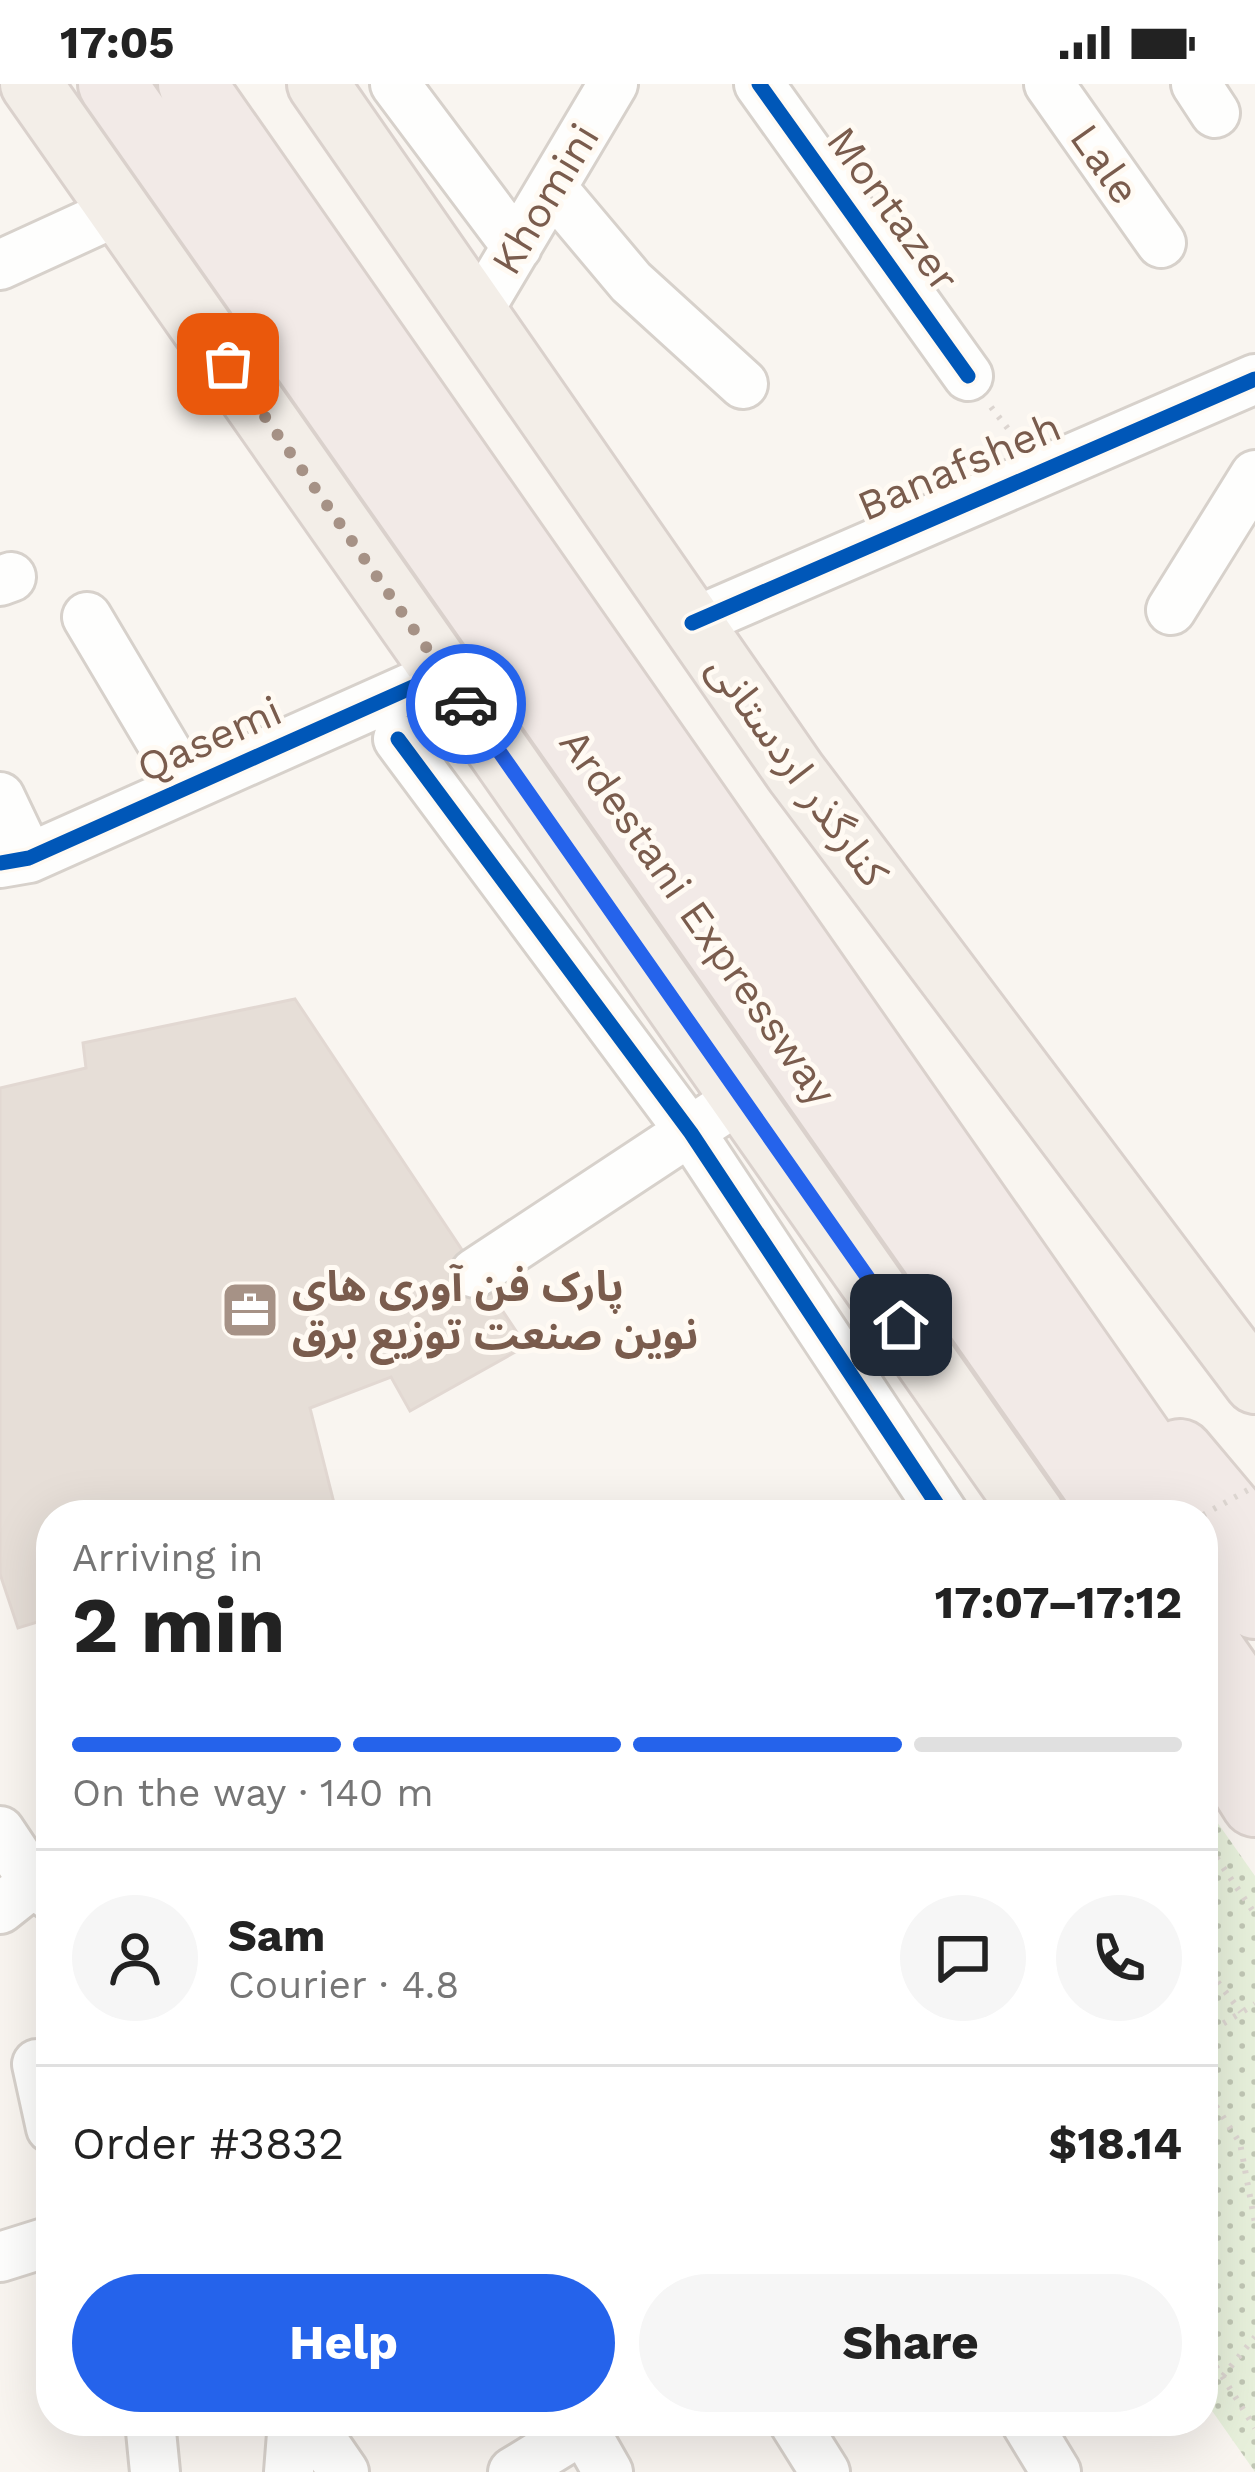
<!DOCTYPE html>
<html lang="en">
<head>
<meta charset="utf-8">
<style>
	:root { --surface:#fff; --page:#f6f6f6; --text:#222; --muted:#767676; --line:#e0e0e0; --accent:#2563eb }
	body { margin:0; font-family:"Work Sans","Noto Sans Arabic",sans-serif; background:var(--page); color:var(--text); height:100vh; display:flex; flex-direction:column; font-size:45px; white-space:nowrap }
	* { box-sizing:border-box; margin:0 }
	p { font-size:39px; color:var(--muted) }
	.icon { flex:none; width:66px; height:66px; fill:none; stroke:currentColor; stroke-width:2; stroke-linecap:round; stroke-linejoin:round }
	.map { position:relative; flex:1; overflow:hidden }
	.side { position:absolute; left:36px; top:1416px; width:1182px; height:936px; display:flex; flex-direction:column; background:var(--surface); border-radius:48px; box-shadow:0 12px 48px #0002 }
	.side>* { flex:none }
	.pin { position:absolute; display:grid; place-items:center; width:102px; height:102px; color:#fff; margin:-51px; border-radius:24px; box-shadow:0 6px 18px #0006 }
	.courier { position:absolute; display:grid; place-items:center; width:120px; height:120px; margin:-60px; border:9px solid #2563eb; border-radius:50%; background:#fff; color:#222; box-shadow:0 3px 15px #0007 }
	.summary em { font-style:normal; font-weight:700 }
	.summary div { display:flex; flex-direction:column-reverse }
	.summary { display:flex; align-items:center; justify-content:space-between; height:204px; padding:0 36px }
	h1 { font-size:78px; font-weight:700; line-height:90px }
	.bar { display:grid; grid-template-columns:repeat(4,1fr); gap:18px 12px; align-content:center; height:144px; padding:0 36px }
	.bar i { height:15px; border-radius:9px; background:var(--line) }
	.bar .active { background:var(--accent) }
	.bar p { grid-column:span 4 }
	.line { display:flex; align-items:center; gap:30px; padding:0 36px; border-top:3px solid var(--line) }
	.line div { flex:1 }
	.round { display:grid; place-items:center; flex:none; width:126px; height:126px; border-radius:63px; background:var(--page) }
	.primary-button { display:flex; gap:24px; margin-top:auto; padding:24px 36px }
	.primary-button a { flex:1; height:138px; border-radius:72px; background:var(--accent); color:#fff; font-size:48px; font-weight:700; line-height:138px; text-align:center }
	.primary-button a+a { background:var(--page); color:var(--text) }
	.status { display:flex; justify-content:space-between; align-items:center; height:84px; padding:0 60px; background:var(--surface); direction:ltr }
	.status svg { height:33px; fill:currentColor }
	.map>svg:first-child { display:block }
</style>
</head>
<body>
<div class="status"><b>17:05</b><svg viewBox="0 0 49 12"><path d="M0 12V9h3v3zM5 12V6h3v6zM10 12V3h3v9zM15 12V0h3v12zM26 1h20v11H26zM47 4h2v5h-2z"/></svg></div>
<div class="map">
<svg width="1255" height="2388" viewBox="0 0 1255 2388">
	<defs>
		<pattern id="park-dots" width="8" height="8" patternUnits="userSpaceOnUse" patternTransform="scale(3)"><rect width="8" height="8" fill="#e7f0db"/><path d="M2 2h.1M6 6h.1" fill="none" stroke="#c0c6b4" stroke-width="1.8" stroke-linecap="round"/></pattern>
	</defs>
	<rect width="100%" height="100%" fill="#f9f5f0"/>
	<path fill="url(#park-dots)" d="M1203,1718L1255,1792V2388L1203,2314Z"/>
	<path fill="#e6ded7" stroke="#e2d8d2" stroke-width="3" d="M295,915L526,1262L410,1327L391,1293L310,1324L337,1431H51V1534L18,1544L0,1490V1004L86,984L83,959Z"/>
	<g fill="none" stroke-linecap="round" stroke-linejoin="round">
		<defs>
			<path id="minor" d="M395,0L517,163
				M759,0L968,292
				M1049,0L1161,159
				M1196,0L1215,29
				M552,104L631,198L743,300
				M0,181L120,126
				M477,229L613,0
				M0,497L11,493
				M1171,526L1255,391
				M87,533L188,703
				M692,539L1255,295
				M398,655L691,1049L944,1431
				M0,713L29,774
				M0,779L29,774L444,589
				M475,1189L716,1030
				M0,1747L34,1798
				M0,1825L34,1798L51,1812
				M37,1980L51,2044
				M0,2173L51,2157
				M150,2337L155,2388
				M309,2337L344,2388
				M579,2337L608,2388
				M793,2337L825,2388
				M1025,2337L1056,2388
				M289,2388L293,2337
				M513,2388L596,2337"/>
			<path id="major" d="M31,0L1034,1431
				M318,0L796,689L1255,1299"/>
			<path id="highway" d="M112,0L1117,1431
				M192,0L1192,1431
				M1180,1369L1255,1458
				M1203,1447L1255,1521
				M1203,1555L1255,1630
				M1203,1636L1255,1719"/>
		</defs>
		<use href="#minor" stroke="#d7d1cb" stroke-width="54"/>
		<use href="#major" stroke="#dad1cc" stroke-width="66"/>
		<use href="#highway" stroke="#dad1cc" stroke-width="72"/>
		<path stroke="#dcd5d0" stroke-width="6" stroke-dasharray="3 9" stroke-linecap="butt" d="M991,323L1016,355
			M1203,1754L1255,1830
			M1203,1879L1241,1928
			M1203,1952L1255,1920
			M1203,2002L1240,2059L1255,2139
			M1203,2262L1255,2344
			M1223,2292L1255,2253"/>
		<use href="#minor" stroke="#fefefd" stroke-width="48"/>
		<use href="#major" stroke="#f3eee8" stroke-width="60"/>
		<use href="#highway" stroke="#f2eae7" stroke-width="66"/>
		<path stroke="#dcd5d0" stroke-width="6" stroke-dasharray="3 9" stroke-linecap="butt" d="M1203,1431L1255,1402"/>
		<defs>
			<path id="cycleway" d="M759,0L968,292
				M692,539L1255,295
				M398,655L691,1049L944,1431
				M0,779L29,774L444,589"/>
		</defs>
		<use href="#cycleway" stroke="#fffaf3" stroke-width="22"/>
		<use href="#cycleway" stroke="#0057b8" stroke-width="15"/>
	</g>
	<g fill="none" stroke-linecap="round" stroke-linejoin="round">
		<path stroke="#a69286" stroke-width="12" stroke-dasharray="0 21.6" d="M228,280L466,620"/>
		<path stroke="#2563eb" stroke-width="15" d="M466,620L901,1241"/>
	</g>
	<defs>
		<symbol id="office-square" viewBox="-11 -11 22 22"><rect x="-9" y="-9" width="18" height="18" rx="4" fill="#a69286" stroke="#fffaf3"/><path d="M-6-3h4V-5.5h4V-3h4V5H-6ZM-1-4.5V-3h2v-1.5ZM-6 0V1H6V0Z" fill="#fff"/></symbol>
	</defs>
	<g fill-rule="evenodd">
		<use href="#office-square" x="217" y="1193" width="66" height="66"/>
	</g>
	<g text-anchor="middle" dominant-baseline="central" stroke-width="10" stroke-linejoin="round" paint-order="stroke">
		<g font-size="42" fill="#7a5c4d" stroke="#fffaf3">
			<text transform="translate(1105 80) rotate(55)">Lale</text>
			<text transform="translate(545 115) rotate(-59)">Khomini</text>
			<text transform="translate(893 125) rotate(54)">Montazer</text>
			<text transform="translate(959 382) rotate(-23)">Banafsheh</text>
			<text transform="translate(209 655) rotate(-24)">Qasemi</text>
			<text transform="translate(798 686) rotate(54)">کنارگذر اردستانی</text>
			<text transform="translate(698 833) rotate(55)">Ardestani Expressway</text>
		</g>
		<g font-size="42" font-weight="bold" fill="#7a5c4d" stroke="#fffaf3" text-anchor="start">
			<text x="292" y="1202">پارک فن آوری های<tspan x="292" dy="48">نوین صنعت توزیع برق</tspan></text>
		</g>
	</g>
</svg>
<div class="pin" style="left:228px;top:280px;background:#ea580c"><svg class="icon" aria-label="bag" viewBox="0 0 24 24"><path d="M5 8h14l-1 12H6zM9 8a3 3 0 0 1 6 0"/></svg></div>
<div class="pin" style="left:901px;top:1241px;background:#1f2937"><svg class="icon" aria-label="home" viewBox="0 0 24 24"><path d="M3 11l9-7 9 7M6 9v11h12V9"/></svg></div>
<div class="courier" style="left:466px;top:620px"><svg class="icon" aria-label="car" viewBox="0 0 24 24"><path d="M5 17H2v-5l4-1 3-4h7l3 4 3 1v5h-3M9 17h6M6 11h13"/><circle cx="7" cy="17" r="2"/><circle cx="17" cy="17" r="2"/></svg></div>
<section class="side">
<div class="summary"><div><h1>2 min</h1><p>Arriving in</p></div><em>17:07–17:12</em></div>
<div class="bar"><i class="active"></i><i class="active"></i><i class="active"></i><i></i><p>On the way · 140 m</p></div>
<div class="line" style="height:216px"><a class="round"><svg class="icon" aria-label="person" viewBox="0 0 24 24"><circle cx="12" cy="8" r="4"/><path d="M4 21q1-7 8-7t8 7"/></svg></a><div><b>Sam</b><p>Courier · 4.8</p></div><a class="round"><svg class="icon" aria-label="chat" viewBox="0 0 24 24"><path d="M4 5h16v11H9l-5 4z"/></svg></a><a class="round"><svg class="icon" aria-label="phone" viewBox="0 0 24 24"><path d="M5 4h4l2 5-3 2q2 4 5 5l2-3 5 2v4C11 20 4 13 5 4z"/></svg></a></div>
<div class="line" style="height:156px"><div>Order #3832</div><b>$18.14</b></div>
<div class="primary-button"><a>Help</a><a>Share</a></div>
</section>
</div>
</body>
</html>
